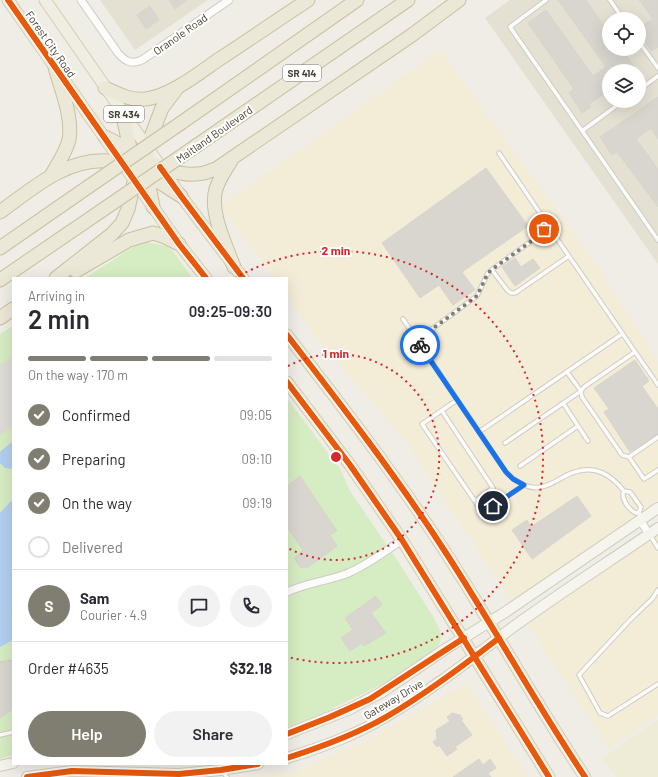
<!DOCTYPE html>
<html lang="en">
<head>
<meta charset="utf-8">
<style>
	:root { --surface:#fff; --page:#f2f2f3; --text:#2b2b33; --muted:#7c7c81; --line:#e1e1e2; --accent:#807d71 }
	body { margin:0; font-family:Barlow,sans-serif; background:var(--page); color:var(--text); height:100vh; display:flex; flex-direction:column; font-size:15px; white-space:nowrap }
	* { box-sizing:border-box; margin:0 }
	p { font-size:13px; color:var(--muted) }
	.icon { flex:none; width:22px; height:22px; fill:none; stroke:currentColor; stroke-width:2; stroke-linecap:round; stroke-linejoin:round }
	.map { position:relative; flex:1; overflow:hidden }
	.side { position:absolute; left:12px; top:277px; width:276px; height:488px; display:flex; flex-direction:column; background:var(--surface); border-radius:0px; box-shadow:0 4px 16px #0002 }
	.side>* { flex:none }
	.controls { position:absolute; left:602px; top:12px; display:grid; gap:8px }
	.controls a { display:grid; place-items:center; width:44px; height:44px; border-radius:50%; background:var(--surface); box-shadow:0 4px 16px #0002; font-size:20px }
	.pin { position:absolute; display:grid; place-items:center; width:34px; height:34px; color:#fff; margin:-17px; border:2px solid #fff; border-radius:50%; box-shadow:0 1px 4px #0007 }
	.courier { position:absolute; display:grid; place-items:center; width:40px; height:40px; margin:-20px; border:3px solid #1a73e8; border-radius:50%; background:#fff; color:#222; box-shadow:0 1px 5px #0007 }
	.headline em { font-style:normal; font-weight:600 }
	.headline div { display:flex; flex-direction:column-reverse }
	.headline { display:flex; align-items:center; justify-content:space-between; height:68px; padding:0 16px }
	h1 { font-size:26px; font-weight:600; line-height:30px }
	.bar { display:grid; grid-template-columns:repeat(4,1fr); gap:6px 4px; align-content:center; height:48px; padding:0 16px }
	.bar i { height:5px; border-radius:3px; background:var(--line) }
	.bar .current { background:var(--accent) }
	.bar p { grid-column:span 4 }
	.line { display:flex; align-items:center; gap:10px; padding:0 16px; border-top:1px solid var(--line) }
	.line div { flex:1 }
	.round { display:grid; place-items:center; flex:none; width:42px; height:42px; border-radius:21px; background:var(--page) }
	ol { padding:0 16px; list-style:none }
	li { display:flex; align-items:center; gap:12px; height:44px }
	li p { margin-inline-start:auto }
	li .icon { padding:4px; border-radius:50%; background:var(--accent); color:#fff; stroke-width:4 }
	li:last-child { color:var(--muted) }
	li i { width:22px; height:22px; border:2px solid var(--line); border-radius:50% }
	.primary-button { display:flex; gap:8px; margin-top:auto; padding:8px 16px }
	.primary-button a { flex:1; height:46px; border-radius:24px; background:var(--accent); color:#fff; font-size:16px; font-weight:600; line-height:46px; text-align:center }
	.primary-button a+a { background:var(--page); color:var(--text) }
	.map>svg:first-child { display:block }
</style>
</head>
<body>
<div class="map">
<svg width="658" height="777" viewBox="0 0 658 777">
	<rect width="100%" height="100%" fill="#efede6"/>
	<path fill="#e4e1d3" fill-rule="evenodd" d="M100,0H208L135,50Z
		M510,0H658V264L485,18ZM609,19H639V49H609ZM609,71H639V101H609Z"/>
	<path fill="#f3ecd7" d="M440,50L597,265L658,361V502L512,602L404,440L313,333L287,296V278H274L221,206Z
		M658,534V715L609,748L527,624Z
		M467,683L527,777H222L290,774L369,739Z"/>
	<path fill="#eeebd7" d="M658,720V777H616L602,758Z"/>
	<path fill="#d6ecc3" d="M145,242L166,246L173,251L192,278H85L136,245Z
		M13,326V755L0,759V334Z
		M287,398L340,469L350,491L401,566L434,618L440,630L441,636L440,642L437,648L381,685L335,707L325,713L287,727Z"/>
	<path fill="#dedcd6" d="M13,356V426L0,435V365Z"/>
	<path fill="#b2cef1" d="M13,441V469L5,468L0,463V452Z
		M13,499V640L0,647V513Z"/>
	<path fill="#d8d6cf" stroke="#d7d5cc" d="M169,0H187L175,9Z
		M558,0H586L609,33V49H622L637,71H609V91L589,104L591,107L582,113L569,93L574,89L528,23L546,10L593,76L606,67Z
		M639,0H658V47L651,51L639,34V28L653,19Z
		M150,6L159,20L146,29L137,15Z
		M658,97V139L651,128L636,139L658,169V207L617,152L612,155L600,137Z
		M486,168L528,226L462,272L475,290L453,305L439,285L420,298L382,243Z
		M515,258L521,267L533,259L540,268L515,286L502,267Z
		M635,360L649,381L642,386L658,409V434L630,452L604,412L609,409L594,388Z
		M300,476L337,531L330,535L337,546L307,568L300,567L294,558L303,550L287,527V486Z
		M577,496L591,516L532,559L512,530L527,520L531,527Z
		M376,596L382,605L371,613L386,633L364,646L362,643L350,651L341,638L353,630L345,618Z
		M13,660V709L0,718V662Z
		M452,713L460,715L463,719L461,720L472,735L455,747L457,749L447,756L439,745L437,747L433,742L437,739L436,730L450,721L447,717Z
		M479,759L483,765L490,759L496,768L488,773L491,777H453Z"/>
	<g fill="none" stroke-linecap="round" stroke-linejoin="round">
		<defs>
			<path id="lane" d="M546,0L510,27L658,240
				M610,0L623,19
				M639,42L658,68
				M639,90L658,76
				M582,131L623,101
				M544,220L658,385
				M492,270L508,291L511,293H515L569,256
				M403,319L506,472C515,481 528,490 541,487C554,485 563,475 575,472C596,465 611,475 624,491L630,492L641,507L639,512L640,519
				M417,340L477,296L488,273L494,268L540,235C544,228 544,224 542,216L499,153
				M457,400L422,424L483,513L524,485
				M563,403L588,441
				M442,411L493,488L475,501
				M479,432L622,334
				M658,437L629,457L644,479L658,470
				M505,443L581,391L567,372
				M629,457L622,455L582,397L581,391L584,387L635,352
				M520,466L578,426
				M624,491C620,498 629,510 636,513L639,512
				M650,535L658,548
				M658,590L652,599L630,620L579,675L600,713L608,716L658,684
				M0,735L13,732
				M222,771L227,777"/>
			<path id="street" d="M81,0L118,53C125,61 131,65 142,60L229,0
				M640,520L649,534
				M287,592C306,583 327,581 346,574C366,566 384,552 402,540"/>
			<path id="secondary" d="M287,734L350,709L382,692L447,648L504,613L658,508
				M287,758C322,747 356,735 387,716C432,690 472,658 513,627C560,593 610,561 658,528
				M0,766L13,763
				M27,777L72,771L179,774L221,770L258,764"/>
			<path id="primary" d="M8,0L179,244L206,278
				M45,0L181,196L243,278
				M287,335C342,406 397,477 446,553C494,627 536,704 585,777
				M287,382L350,465L402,540L549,777"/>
			<path id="highway" d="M105,88C118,94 131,101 146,99C171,96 200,72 221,58C250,39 279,19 308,0
				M122,112L132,157
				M181,123L357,0
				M105,137C135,151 169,181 204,173C208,172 212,170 216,169L412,35L459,0
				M196,146L408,0
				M231,161C225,170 219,179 216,189C209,212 226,245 234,267
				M51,176C57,165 66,152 69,140C73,116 61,90 55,67
				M153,207L147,175V147L162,108L178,87
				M0,212C32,189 66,158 108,161C113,162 118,161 123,163C144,170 163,185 181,196
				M0,248L88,187
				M76,271L129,240L153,233L163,236L179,244
				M56,278L112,234L122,223L128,209L134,182
				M0,280L104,209
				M0,318L13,309"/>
		</defs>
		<use href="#lane" stroke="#cdcbc4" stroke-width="5.5"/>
		<use href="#street" stroke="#cdcbc4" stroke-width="9"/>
		<use href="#secondary" stroke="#cfccbc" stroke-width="12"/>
		<use href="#primary" stroke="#d3ceb2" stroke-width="13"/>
		<use href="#highway" stroke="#c9c09f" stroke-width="15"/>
		<path stroke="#cecbc5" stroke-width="1.5" stroke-dasharray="2 2" stroke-linecap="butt" d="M0,662L13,660"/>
		<use href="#lane" stroke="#fdfcfb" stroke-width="3.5"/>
		<use href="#street" stroke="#fdfcfb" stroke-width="7"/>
		<use href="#secondary" stroke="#f6f5ed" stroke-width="10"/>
		<use href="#primary" stroke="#f0eee2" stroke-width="11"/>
		<use href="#highway" stroke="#ece8d7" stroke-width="13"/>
		<defs>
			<path id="highway-bridge" d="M88,187L181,123
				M104,209L196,146"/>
		</defs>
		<use href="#highway-bridge" stroke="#c9c09f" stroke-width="15" stroke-linecap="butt"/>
		<use href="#highway-bridge" stroke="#ece8d7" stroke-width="13"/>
		<defs>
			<path id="cycleway" d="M8,0L179,244L206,278
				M160,167L181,196L243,278
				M287,335C342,406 397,477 446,553C494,627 536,704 585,777
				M287,382L350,465L402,540L549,777
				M287,734L330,717L370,699L464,638
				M287,758C321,747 355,735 386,717C426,694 463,666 499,638
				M27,777L72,771L179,774L221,770L258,764"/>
		</defs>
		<use href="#cycleway" stroke="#fff" stroke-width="8"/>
		<use href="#cycleway" stroke="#e8590c" stroke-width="6"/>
	</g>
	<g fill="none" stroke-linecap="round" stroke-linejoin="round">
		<path stroke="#807d71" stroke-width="4" stroke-dasharray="0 7.2" d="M420,345L417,340L477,296L488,273L494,268L540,235L544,229"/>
		<path stroke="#1a73e8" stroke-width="5" d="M420,345L506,472L513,479L524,485L493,506"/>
	</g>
	<g fill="none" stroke="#d62828" stroke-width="2" stroke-dasharray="2 4">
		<path d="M288 366A103 103 0 1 1 288 548"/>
		<path d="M235 278A206 206 0 1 1 288 657"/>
	</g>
	<g text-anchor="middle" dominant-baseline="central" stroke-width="4" stroke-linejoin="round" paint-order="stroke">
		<g fill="#fff" stroke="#7d7970" stroke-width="1">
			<rect x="283" y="65" width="38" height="16" rx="3"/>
			<rect x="104" y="106" width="40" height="16" rx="3"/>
		</g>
		<g font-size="10" font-weight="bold" fill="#454032">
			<text x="302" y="73">SR 414</text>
			<text x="124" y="114">SR 434</text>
		</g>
		<g font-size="11" fill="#454032" stroke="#fff">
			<text transform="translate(180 34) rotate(-35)">Oranole Road</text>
			<text transform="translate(51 44) rotate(55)">Forest City Road</text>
			<text transform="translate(214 134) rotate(-35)">Maitland Boulevard</text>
			<text transform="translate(393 699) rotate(-31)">Gateway Drive</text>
		</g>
	</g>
	<circle cx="336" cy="457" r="6" fill="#d62828" stroke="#fff" stroke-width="2"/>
	<g font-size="12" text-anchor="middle" font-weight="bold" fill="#d62828" stroke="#fff" stroke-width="4" stroke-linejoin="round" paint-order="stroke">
		<text x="336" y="255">2 min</text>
		<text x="336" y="358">1 min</text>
	</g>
</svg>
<div class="controls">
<a><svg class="icon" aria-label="locate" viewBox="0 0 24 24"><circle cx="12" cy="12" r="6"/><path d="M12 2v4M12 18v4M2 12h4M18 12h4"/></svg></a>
<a><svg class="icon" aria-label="layers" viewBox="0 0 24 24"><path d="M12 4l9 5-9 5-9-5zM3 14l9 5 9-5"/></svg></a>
</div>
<div class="pin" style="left:544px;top:229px;background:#ea580c"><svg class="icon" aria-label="bag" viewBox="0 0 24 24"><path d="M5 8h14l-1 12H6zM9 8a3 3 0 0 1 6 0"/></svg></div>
<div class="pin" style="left:493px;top:506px;background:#1f2937"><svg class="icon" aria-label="home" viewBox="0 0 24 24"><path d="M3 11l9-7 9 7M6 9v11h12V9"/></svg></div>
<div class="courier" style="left:420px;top:345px"><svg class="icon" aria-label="bike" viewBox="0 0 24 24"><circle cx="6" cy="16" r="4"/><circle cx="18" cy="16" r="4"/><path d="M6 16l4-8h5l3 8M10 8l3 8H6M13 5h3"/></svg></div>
<section class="side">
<div class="headline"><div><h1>2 min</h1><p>Arriving in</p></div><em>09:25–09:30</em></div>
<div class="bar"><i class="current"></i><i class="current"></i><i class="current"></i><i></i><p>On the way · 170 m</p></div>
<ol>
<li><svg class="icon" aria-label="check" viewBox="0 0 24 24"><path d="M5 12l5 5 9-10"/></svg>Confirmed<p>09:05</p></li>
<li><svg class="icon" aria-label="check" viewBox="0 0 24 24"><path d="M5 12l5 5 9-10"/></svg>Preparing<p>09:10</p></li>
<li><svg class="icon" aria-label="check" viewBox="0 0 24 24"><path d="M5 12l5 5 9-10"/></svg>On the way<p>09:19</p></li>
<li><i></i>Delivered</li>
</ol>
<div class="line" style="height:72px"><b class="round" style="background:var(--accent);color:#fff">S</b><div><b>Sam</b><p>Courier · 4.9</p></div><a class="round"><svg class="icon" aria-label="chat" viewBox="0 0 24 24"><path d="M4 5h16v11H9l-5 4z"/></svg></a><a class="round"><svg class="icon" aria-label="phone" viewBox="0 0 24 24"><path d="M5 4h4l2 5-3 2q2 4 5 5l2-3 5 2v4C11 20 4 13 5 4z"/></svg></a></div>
<div class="line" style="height:52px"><div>Order #4635</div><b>$32.18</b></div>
<div class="primary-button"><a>Help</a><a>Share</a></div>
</section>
</div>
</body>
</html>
